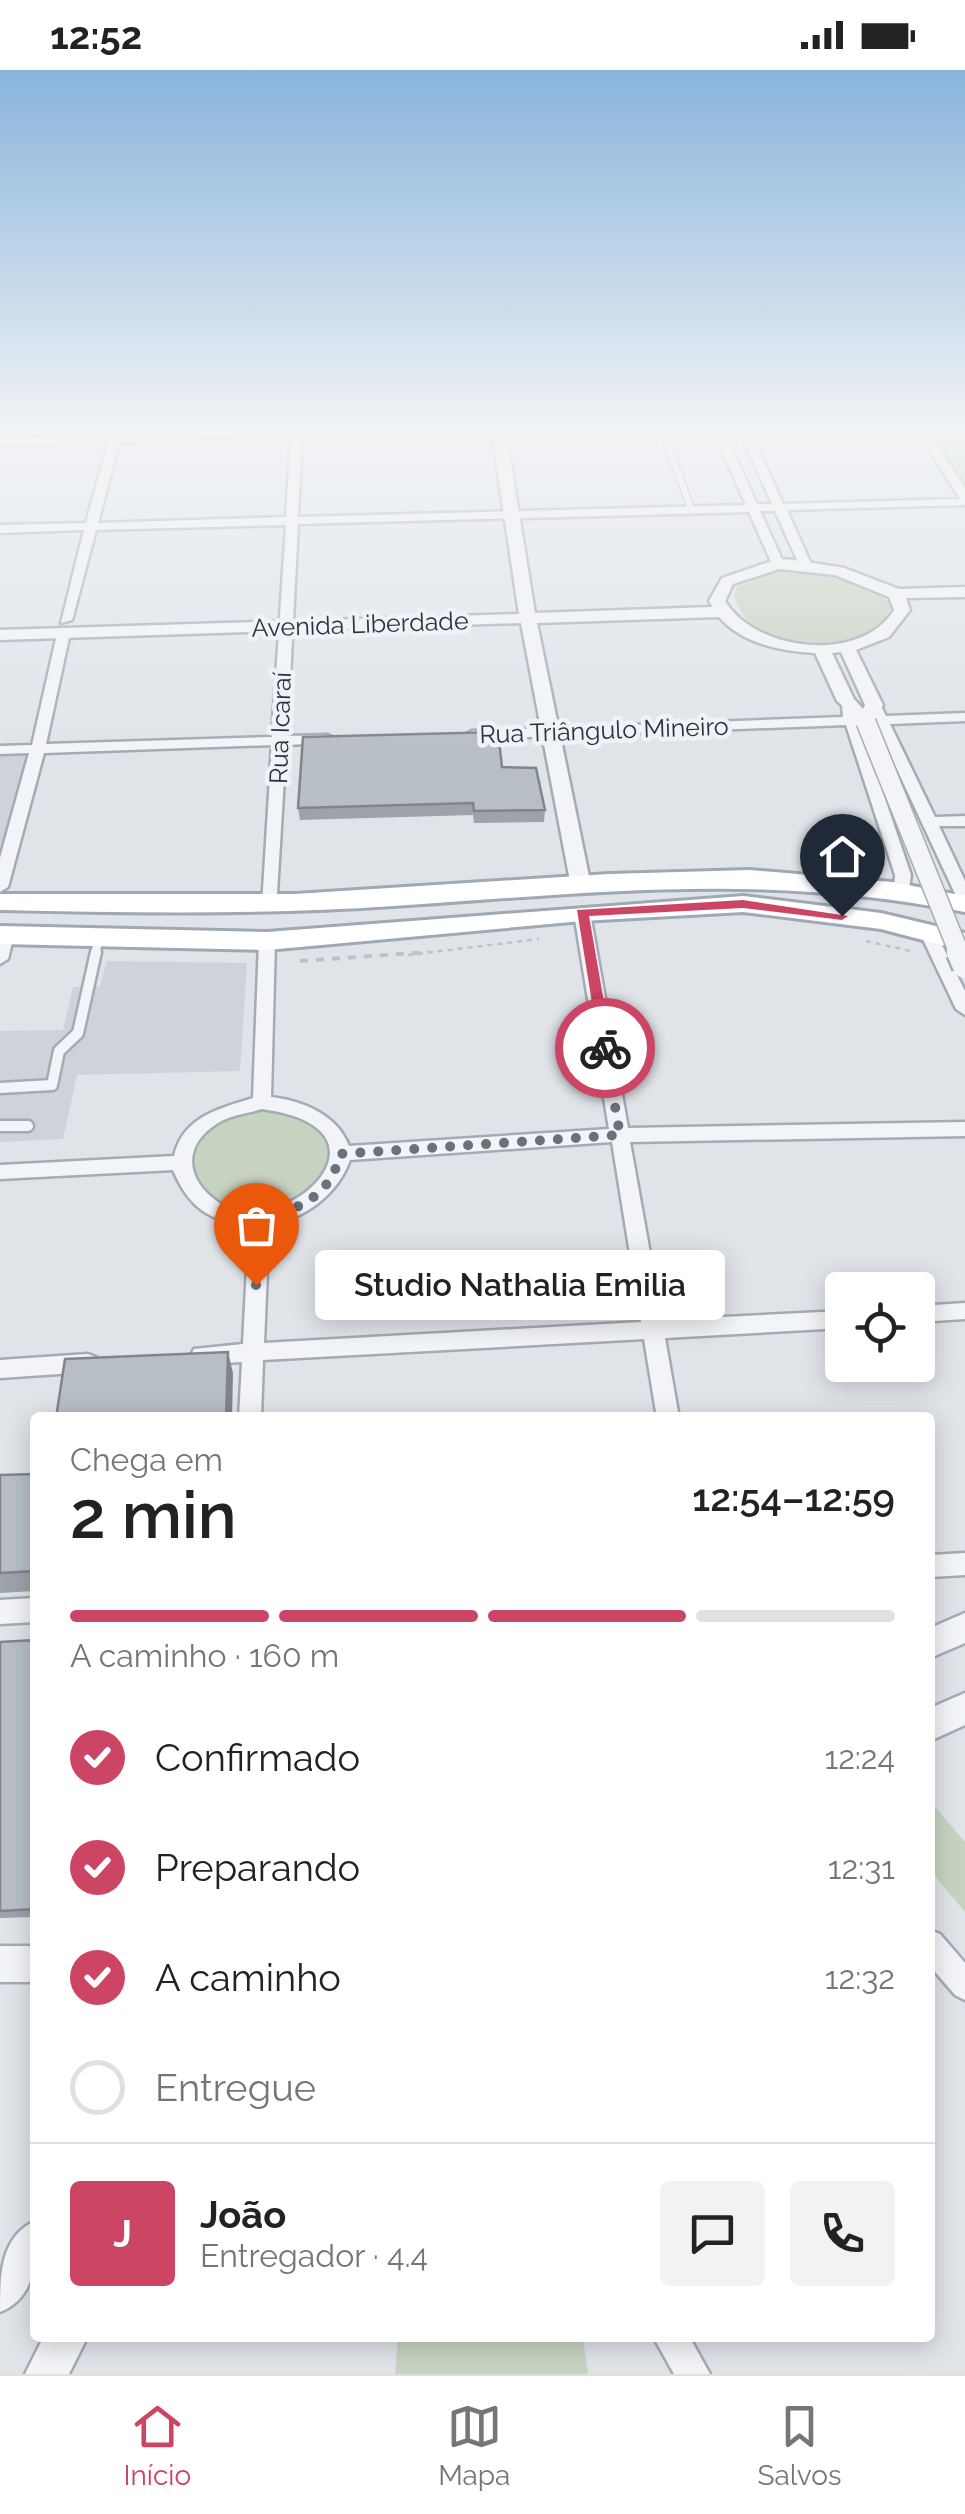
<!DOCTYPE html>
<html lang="pt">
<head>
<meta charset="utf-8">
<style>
	:root { --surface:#fff; --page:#f2f2f2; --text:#222; --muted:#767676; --line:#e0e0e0; --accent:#cd4564 }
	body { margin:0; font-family:Raleway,sans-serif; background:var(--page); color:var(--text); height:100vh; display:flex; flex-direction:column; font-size:38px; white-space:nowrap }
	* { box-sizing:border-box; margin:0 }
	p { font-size:32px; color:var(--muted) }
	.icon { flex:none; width:55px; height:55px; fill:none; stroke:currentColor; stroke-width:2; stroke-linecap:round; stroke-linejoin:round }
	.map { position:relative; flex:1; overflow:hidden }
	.panel { position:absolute; left:30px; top:1342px; width:905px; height:930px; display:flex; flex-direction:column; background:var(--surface); border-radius:10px; box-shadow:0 5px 25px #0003 }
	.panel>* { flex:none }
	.fabs { position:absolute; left:825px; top:1202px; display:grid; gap:20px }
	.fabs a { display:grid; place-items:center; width:110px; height:110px; border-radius:10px; background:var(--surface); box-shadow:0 5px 25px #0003; font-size:50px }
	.pin { position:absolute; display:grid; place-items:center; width:85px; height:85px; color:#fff; margin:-102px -42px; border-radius:50% 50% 50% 0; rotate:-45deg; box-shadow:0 0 10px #0007 }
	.pin .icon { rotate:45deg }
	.courier { position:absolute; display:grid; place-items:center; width:100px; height:100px; margin:-50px; border:8px solid #cd4564; border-radius:50%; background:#fff; color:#222; box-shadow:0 2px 12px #0007 }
	.bubble { position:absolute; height:70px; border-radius:10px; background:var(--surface); box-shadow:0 5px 25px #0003; font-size:32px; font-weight:600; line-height:70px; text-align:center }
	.head em { font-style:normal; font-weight:600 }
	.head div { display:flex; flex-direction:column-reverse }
	.head { display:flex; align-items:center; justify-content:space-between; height:170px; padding:0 40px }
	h1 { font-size:65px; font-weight:600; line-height:75px }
	.bar { display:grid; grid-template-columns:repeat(4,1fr); gap:15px 10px; align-content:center; height:120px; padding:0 40px }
	.bar i { height:12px; border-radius:8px; background:var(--line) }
	.bar .current { background:var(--accent) }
	.bar p { grid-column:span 4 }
	.line { display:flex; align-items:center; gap:25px; padding:0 40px; border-top:2px solid var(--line) }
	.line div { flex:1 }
	.round { display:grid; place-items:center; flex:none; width:105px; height:105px; border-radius:10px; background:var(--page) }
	ol { padding:0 40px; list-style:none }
	li { display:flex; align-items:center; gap:30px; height:110px }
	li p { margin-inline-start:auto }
	li .icon { padding:10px; border-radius:50%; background:var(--accent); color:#fff; stroke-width:4 }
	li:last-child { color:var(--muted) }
	li i { width:55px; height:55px; border:5px solid var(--line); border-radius:50% }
	.status { display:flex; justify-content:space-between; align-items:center; height:70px; padding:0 50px; background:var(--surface); direction:ltr }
	.status svg { height:28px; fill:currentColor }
	.tabs { display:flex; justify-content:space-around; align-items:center; height:140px; border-top:2px solid var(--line); background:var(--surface); font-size:28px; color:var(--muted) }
	.tabs a { display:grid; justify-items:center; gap:5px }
	.tabs .current { color:var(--accent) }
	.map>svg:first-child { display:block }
</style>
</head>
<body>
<div class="status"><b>12:52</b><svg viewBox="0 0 49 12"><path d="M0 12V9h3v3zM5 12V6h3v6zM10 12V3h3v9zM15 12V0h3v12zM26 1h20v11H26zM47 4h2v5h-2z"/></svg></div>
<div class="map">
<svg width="965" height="2304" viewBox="0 0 965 2304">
	<rect width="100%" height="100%" fill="#e0e4e9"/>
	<path fill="#ced3db" d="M28,685L16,733L0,787V686Z
		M107,891L247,893L240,1001L77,1005L63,1069L0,1072V961L63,960L73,917L100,916Z"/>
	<path fill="#c7d3c1" d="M926,357H965V416Z
		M771,502C813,500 864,500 891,536C877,586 786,579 751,553C742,546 739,537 734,527L737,517Z
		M286,1033L335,1066L324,1119L259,1148L193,1127L185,1075L216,1045Z
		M930,1731L965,1772V1842L930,1800Z
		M398,2268H583L588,2304H395Z"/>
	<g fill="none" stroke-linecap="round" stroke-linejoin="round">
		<defs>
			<path id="service-far2" d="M662,359L692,441"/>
			<path id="service-far1" d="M95,885L99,867"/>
			<path id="service" d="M0,1018L52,1015L59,981L78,963L96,882
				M0,1056H28"/>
			<path id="minor" d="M296,357H431L426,360L302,365L298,447L746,435L712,357H722L757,434H772L738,357H748L783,434L960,429L915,357H925L965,418V435L787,440L811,494L805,498L799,494L775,441H760L784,494L778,498L772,494L749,442L298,454L287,666L328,665L335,669L328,673L286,675L276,840H264L262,836L272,675L44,683L8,817L0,822V788L29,683L0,684V676L32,675L58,560L70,563L46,674L272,667L286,455L96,460L72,550L61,553L84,460L0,463V455L86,453L108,372L0,376V370ZM291,365L286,447L98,453L119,372Z
				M869,632H879L886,646L965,643V651L890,654L935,747L965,746V756H939L965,811V833L957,828L867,635Z
				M842,635L854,638L911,805L908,825L902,826L894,821L895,805L846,655L472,669L465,665L472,661L843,647Z
				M582,838L590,843L628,1058L965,1052V1066L630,1072L662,1250L842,1241V1258L665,1268L679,1348H657L644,1269L263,1290L261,1348H239L242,1292L202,1294L194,1291L191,1285L194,1279L243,1274L249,1157C209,1150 189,1138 173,1100L0,1109V1095L174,1086C183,1047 218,1039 253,1028L259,871L267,866L275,871L271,1027C304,1031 337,1045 349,1076L609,1059L574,843ZM262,1039C408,1059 283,1175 218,1132C185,1109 182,1075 218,1053C230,1045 249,1043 262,1039ZM612,1072L641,1252L264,1273L269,1154C304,1150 338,1124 350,1090Z
				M928,858L936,863L965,921V945L956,939L920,863Z
				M6,860L14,865L8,889L0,894V861Z
				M965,1233V1249L918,1252V1236Z
				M88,1284L96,1287L99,1293L96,1299L88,1302L0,1308V1290Z
				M965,1483V1505L930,1507V1485Z
				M35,1528V1552L0,1554V1530Z
				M930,1860L940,1864L965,1893V1930L955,1925L930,1896Z
				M654,2268H690L710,2304H674Z"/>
			<path id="tertiary" d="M491,357H505L535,543L713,537L709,531L722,508L778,489L794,490L844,498L899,519L965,517V527L906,528L910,540L889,567L856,580L883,635L872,656L866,657L837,631L815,583C781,581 743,574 719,547L537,553L590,811L580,817L570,811L521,553L0,570V560L519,544ZM779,499L835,505L889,527L894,540C861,594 756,582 725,531L733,514ZM841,582L865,635L863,639L854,629L832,583Z
				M965,1543V1573L930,1588V1558Z
				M965,1623V1655L930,1671V1638Z
				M0,1876H35V1912H0Z
				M35,2151C35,2187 39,2226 0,2242C0,2206 0,2167 35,2151Z
				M43,2268H87L69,2304H25Z"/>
			<path id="primary" d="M750,800L892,812L965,826V842C763,802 595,823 393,836C262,845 131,843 0,840V824H295L609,804Z
				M743,826L881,843L965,863V881L881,859L743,842L582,851L267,880L0,874V856L267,862Z"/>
		</defs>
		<use href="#service-far2" stroke="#a5abb3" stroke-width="9"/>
		<use href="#service-far1" stroke="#a5abb3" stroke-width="11"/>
		<use href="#service" stroke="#a5abb3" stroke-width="15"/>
		<use href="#minor" stroke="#a5abb3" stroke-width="5"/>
		<use href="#tertiary" stroke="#a5abb3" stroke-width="5"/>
		<use href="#primary" stroke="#9fa9b4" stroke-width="6"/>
		<path stroke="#bec2c7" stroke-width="2.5" stroke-dasharray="5 5" stroke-linecap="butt" d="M866,871L915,882
			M408,885L539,869"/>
		<path stroke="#bec2c7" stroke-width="4" stroke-dasharray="8 8" stroke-linecap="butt" d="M300,891L429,882"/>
		<use href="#service-far2" stroke="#f3f4f7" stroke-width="6"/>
		<use href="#service-far1" stroke="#f3f4f7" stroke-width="8"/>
		<use href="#service" stroke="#f3f4f7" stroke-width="10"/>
		<use href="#minor" fill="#f3f4f7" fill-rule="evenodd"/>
		<use href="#tertiary" fill="#f3f4f7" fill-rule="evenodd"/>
		<use href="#primary" fill="#fff" fill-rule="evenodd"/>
		<defs>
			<path id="tertiary-bridge-far1" d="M866,652L960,885"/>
			<path id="tertiary-bridge" d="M959,882L965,896"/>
		</defs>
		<use href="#tertiary-bridge-far1" stroke="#a5abb3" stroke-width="22" stroke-linecap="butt"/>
		<use href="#tertiary-bridge" stroke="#a5abb3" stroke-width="29" stroke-linecap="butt"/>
		<use href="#tertiary-bridge-far1" stroke="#f3f4f7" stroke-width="19"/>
		<use href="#tertiary-bridge" stroke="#f3f4f7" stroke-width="24"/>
	</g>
	<path fill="#9da3aa" d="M502,697L545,740L544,752L474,753L473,745L300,750L298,738Z
		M35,1404V1521L0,1523V1405Z
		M35,1570V1847L0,1848V1572Z"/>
	<path fill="#80858b" d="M228,1282L233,1303L232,1348H226Z"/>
	<path fill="#b7bec6" stroke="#80858b" stroke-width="2.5" d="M498,662L502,697L536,698L545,740L474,741L473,733L298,738L303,667Z
		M228,1282L226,1348H56L65,1289Z
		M35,1404V1501L0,1503V1405Z
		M35,1570V1839L0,1841V1572Z"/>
	<linearGradient id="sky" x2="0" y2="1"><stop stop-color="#89b4dc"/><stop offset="0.53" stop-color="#f1f3f5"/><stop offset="1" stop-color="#f1f3f5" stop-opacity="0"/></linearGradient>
	<rect width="965" height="680" fill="url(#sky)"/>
	<path fill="#cd4564" d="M743,830L848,846L842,850L743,838L589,846L612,978L600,982L577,840Z"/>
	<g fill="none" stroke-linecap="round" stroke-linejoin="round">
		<path stroke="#69717b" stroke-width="10" stroke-dasharray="0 18" d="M256,1215L259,1148C298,1141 331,1126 340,1084L620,1065L605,978"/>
	</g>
	<g text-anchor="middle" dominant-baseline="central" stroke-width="9" stroke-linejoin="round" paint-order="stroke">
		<g font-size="25" fill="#293340" stroke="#eff3f6">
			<text transform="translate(360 554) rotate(-2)">Avenida Liberdade</text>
			<text transform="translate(280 658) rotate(-88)">Rua Icaraí</text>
			<text transform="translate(604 660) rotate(-2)">Rua Triângulo Mineiro</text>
		</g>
	</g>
</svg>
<div class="fabs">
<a><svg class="icon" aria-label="locate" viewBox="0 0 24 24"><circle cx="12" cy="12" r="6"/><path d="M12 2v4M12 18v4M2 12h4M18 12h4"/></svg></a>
</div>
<div class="pin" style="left:256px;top:1215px;background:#ea580c"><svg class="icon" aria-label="bag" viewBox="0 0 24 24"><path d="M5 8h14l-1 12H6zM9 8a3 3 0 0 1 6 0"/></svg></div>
<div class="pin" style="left:842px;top:846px;background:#1f2937"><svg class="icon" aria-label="home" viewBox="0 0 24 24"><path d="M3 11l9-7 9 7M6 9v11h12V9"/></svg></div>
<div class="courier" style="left:605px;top:978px"><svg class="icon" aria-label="bike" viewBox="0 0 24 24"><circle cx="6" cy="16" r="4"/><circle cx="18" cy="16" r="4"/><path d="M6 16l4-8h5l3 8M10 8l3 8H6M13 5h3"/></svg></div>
<div class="bubble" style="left:315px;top:1180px;width:410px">Studio Nathalia Emilia</div>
<section class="panel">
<div class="head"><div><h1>2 min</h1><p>Chega em</p></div><em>12:54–12:59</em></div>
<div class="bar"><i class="current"></i><i class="current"></i><i class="current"></i><i></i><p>A caminho · 160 m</p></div>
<ol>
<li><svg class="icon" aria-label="check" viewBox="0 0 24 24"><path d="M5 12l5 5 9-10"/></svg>Confirmado<p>12:24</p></li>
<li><svg class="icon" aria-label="check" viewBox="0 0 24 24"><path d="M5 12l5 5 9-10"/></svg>Preparando<p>12:31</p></li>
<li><svg class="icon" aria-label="check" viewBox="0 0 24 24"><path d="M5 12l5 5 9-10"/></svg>A caminho<p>12:32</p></li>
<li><i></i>Entregue</li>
</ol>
<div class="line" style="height:180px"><b class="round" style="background:var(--accent);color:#fff">J</b><div><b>João</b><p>Entregador · 4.4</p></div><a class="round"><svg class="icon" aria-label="chat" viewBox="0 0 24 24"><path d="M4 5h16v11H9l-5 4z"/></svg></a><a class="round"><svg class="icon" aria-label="phone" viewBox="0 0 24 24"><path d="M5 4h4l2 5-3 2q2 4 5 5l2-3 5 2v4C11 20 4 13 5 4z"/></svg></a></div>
</section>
</div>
<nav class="tabs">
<a class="current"><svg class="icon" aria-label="home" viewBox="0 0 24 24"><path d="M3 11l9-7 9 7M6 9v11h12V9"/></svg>Início</a>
<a><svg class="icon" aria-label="map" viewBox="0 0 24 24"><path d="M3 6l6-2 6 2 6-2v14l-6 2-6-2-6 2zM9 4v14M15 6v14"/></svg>Mapa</a>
<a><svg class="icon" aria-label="saved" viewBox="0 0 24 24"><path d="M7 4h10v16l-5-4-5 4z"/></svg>Salvos</a>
</nav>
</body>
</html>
